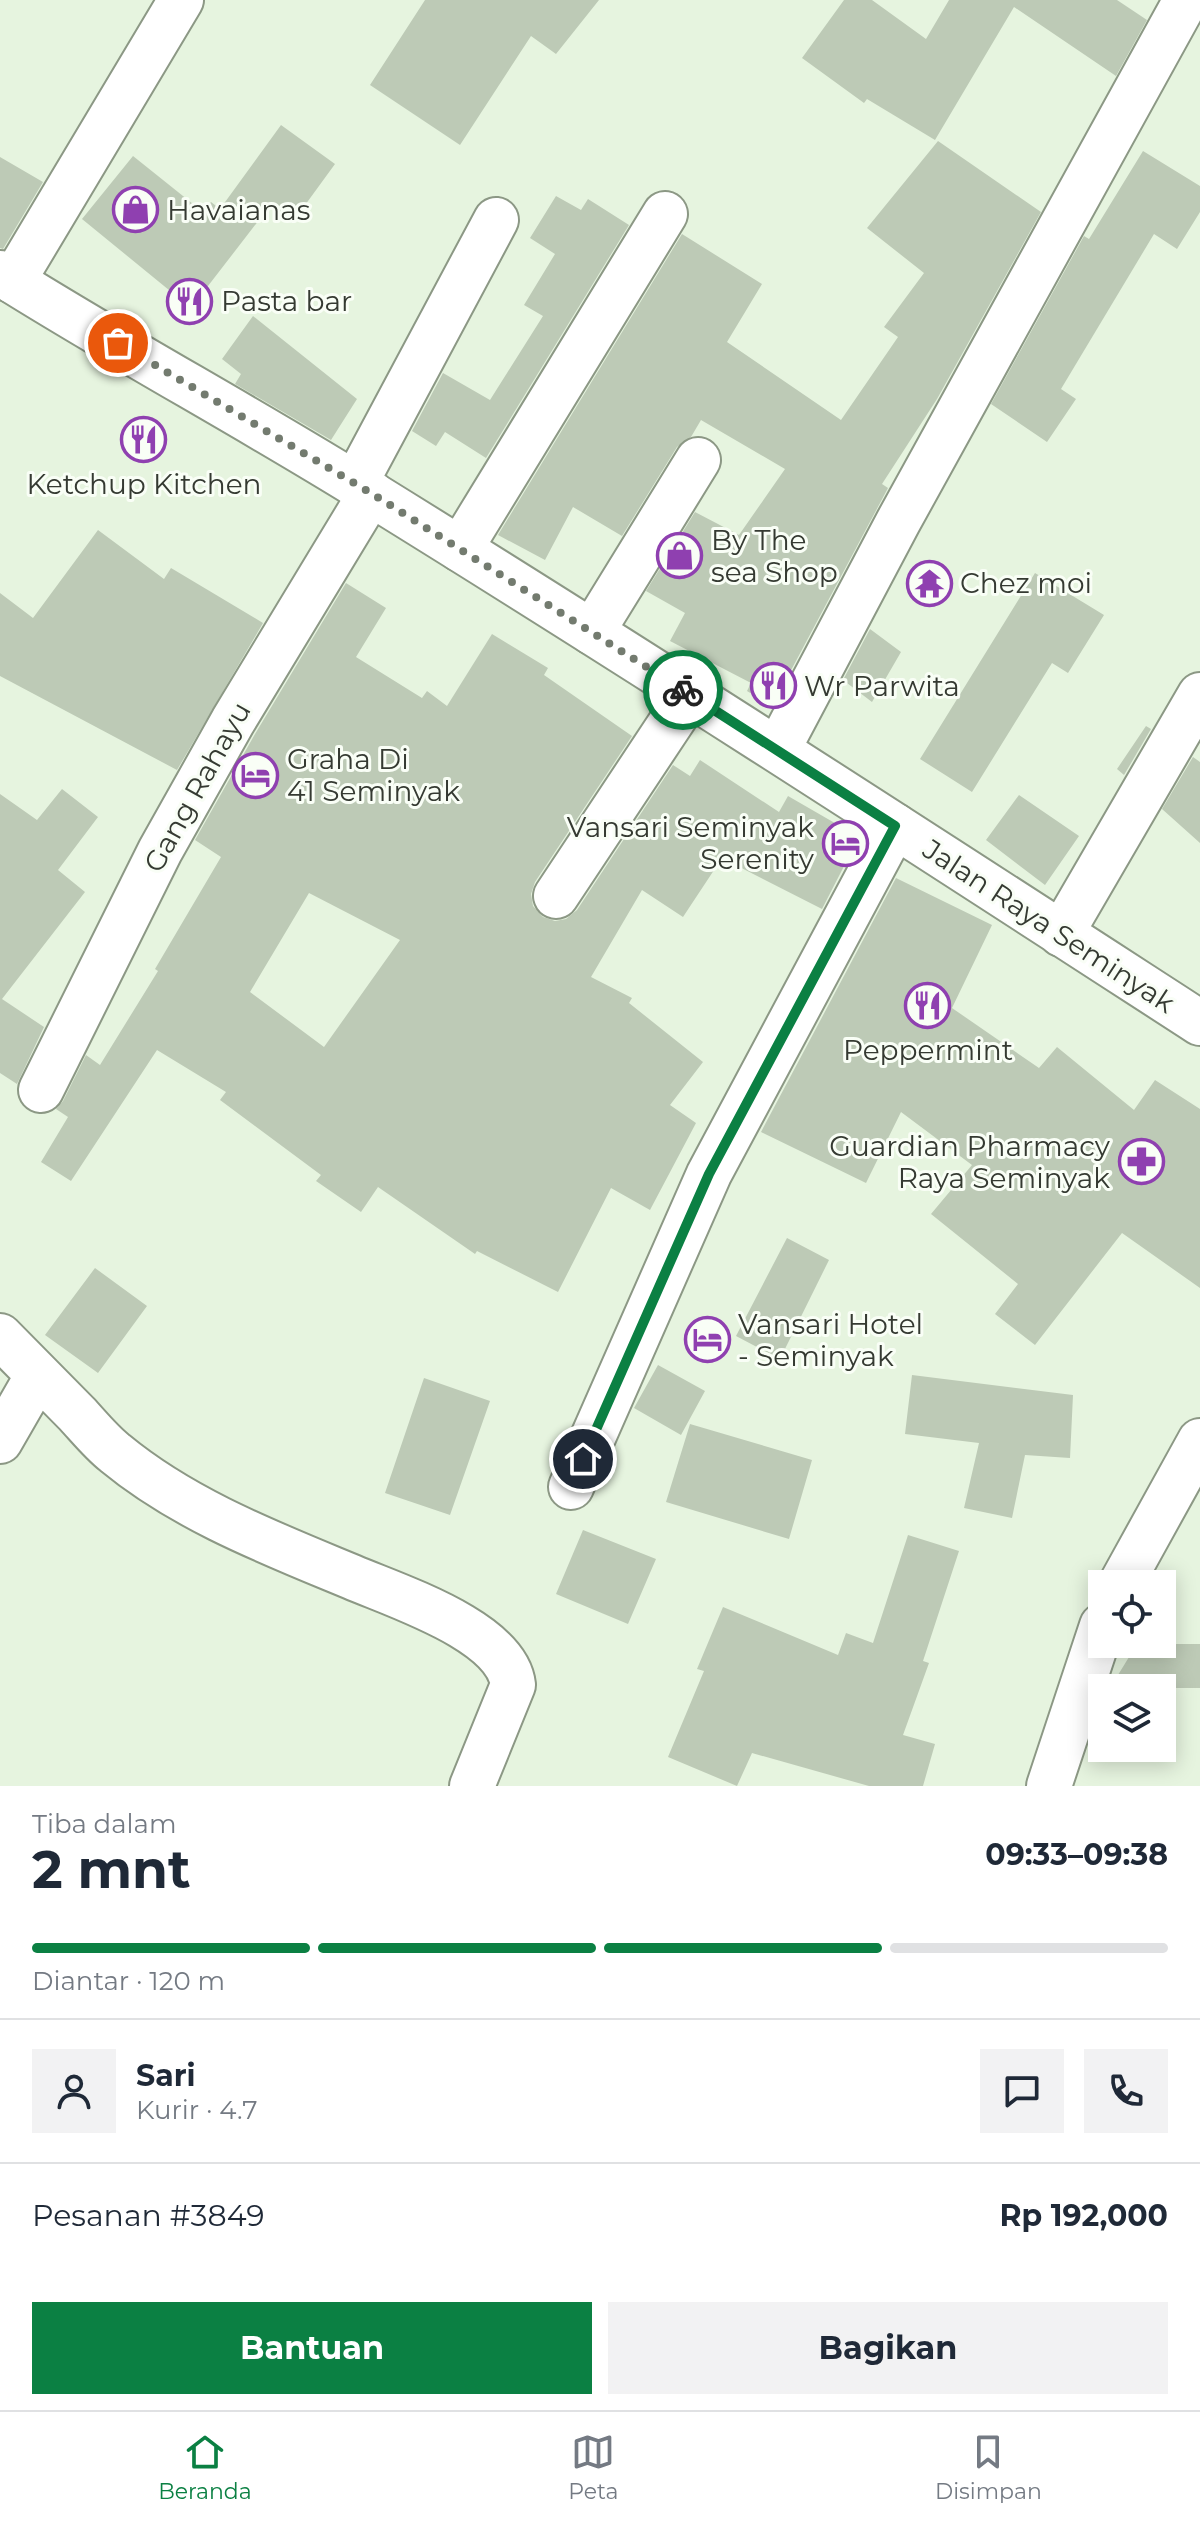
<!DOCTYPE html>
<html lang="id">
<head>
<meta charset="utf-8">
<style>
	:root { --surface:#fff; --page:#f2f2f3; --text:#1f2937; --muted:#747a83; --line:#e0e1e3; --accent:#0b8043 }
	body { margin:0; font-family:Montserrat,sans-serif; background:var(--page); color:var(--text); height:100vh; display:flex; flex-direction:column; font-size:30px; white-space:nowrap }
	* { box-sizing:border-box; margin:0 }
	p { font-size:26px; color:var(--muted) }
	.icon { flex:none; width:44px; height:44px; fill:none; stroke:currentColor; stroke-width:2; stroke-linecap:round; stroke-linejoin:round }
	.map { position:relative; height:1786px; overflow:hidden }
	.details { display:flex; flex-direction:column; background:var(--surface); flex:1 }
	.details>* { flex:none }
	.tools { position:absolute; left:1088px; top:1570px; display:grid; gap:16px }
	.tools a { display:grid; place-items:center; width:88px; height:88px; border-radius:0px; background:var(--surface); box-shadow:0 4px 20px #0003; font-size:40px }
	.pin { position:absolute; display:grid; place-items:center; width:68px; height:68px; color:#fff; margin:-34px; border:4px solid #fff; border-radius:50%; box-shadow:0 2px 8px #0007 }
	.courier { position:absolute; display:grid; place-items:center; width:80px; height:80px; margin:-40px; border:6px solid #0b8043; border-radius:50%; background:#fff; color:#222; box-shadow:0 2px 10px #0007 }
	.head em { font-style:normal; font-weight:700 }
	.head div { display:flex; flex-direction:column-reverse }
	.head { display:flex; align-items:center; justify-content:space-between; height:136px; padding:0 32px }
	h1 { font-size:52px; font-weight:700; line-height:60px }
	.bar { display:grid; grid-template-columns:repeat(4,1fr); gap:12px 8px; align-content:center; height:96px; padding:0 32px }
	.bar i { height:10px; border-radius:6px; background:var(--line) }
	.bar .selected { background:var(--accent) }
	.bar p { grid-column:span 4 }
	.line { display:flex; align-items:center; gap:20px; padding:0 32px; border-top:2px solid var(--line) }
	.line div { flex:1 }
	.round { display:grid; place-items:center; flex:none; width:84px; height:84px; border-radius:0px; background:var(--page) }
	.button { display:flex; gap:16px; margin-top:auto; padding:16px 32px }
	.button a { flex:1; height:92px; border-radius:0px; background:var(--accent); color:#fff; font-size:32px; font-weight:700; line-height:92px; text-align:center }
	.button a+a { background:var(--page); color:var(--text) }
	.tabs { display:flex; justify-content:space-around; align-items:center; height:112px; border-top:2px solid var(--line); background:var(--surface); font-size:22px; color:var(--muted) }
	.tabs a { display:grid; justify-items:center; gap:4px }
	.tabs .selected { color:var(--accent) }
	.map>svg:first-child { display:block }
</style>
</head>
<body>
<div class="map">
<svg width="1200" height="1786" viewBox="0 0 1200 1786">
	<rect width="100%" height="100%" fill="#e6f4df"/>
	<path fill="#bdcab6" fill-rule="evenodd" d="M425,0H599L556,54L531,36L460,145L370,85Z
		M844,0H872L926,39L949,0H1117L1147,20L1116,76L1014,7L935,140L867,99L864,103L802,58Z
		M281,125L335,164L292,223L269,207L191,308L82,219L133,156L203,212L211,202L220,209Z
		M938,141L1041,212L937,399L882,484L888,488L772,706L747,691L751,683L670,641L685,613L646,591L695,512L739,535L785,469L701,420L691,437L677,447L622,536L573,507L545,560L498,535L682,234L762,284L727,342L841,420L898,337L884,327L924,273L867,228Z
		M1143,151L1200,186V212L1177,249L1154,234L1061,389L1076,399L1047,442L991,404L1084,236L1089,239Z
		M0,157L43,182L3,249L0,248Z
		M556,196L581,210L588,199L629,225L486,458L445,432L436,446L412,431L443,373L490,400L543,316L524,305L555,254L530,238Z
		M253,316L357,399L331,440L235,384L241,374L222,359Z
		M98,530L164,579L171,568L263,623L177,770L0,676V593L33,618Z
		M1035,573L1104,615L1068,673L1052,663L972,792L920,759Z
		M346,583L386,608L356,657L422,698L427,691L447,706L492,634L548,668L544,675L632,736L535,882L531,894L533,906L543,917L555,921L566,919L577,910L673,765L690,776L700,760L779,812L788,796L859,837L822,909L722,858L683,917L642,890L591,977L632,998L629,1003L703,1062L670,1105L696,1123L650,1210L611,1188L558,1292L477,1251L475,1254L378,1187L361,1212L316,1181L321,1175L220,1100L226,1092L157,1050L71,1181L41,1162L68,1117L56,1109L63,1101L86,1055L100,1065L158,971L155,969L221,857L195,840L255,734ZM309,893L400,940L324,1047L250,992Z
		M870,629L901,652L872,702L843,680Z
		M1146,726L1151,729L1124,775L1117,769Z
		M1193,757L1200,762V843L1162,809Z
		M62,789L98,817L58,870L85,892L2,999L44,1027L17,1084L0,1073V794L37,820Z
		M1019,795L1079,836L1045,885L986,840Z
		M896,878L992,925L952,1008L1039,1068L1057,1047L1134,1110L1155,1080L1200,1109V1288L1122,1233L1035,1345L995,1314L1018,1284L931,1214L972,1165L901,1112L866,1183L761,1132Z
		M787,1238L829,1260L780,1359L736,1336Z
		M95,1268L147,1306L98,1373L45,1335Z
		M658,1365L705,1391L681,1435L634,1408Z
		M912,1375L1073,1395L1070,1458L1025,1455L1012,1518L964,1508L979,1443L905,1434Z
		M424,1378L490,1401L450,1515L385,1493Z
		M690,1424L812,1460L789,1539L666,1502Z
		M583,1530L656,1559L628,1624L556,1594Z
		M908,1535L959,1551L923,1661L929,1663L903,1735L935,1744L923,1786H869L752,1753L737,1786L668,1757L704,1671L697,1669L723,1607L838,1655L846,1633L873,1643Z
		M1137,1644H1200V1688H1110Z"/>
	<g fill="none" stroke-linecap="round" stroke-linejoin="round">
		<defs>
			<path id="minor" d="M13,281L181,0
				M355,484L496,220
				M460,549L665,214
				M592,632L698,460
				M778,749L898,522L1186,0
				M556,896L690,694
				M1061,934L1200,695
				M41,1090L160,851L233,721L371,493
				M0,1336C26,1362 51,1388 77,1414C89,1427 101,1442 115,1453C184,1510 270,1543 352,1577C396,1596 507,1631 513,1685L472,1786
				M0,1441L38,1375
				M571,1487L709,1174L895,826
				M1121,1584L1200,1441
				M1049,1786L1102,1626"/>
			<path id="major" d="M0,273C122,350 250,418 373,495C651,667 925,845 1200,1023"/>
		</defs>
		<use href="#minor" stroke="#8c9885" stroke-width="48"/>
		<use href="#major" stroke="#8c9885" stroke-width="48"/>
		<use href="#minor" stroke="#fff" stroke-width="44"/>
		<use href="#major" stroke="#fff" stroke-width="44"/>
	</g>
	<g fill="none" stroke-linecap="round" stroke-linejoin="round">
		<path stroke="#737b6f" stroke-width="8" stroke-dasharray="0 14.4" d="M118,343L371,493L683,690"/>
		<path stroke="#0b8043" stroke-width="10" d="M583,1459L709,1174L895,826L683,690"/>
	</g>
	<defs>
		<symbol id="shop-ring" viewBox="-11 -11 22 22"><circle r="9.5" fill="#f9fef6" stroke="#8f40b0" stroke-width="1.5"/><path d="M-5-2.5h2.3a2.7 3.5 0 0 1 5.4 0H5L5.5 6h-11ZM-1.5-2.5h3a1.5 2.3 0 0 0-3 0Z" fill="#8f40b0"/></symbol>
		<symbol id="restaurant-ring" viewBox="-11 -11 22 22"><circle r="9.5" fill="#f9fef6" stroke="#8f40b0" stroke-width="1.5"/><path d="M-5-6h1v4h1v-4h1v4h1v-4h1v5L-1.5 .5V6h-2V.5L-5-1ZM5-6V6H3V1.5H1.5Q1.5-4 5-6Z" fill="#8f40b0"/></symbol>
		<symbol id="temple-ring" viewBox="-11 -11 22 22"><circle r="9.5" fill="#f9fef6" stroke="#8f40b0" stroke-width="1.5"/><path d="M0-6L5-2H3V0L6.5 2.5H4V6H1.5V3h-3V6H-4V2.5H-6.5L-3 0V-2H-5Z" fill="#8f40b0"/></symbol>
		<symbol id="hotel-ring" viewBox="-11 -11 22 22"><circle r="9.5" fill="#f9fef6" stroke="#8f40b0" stroke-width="1.5"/><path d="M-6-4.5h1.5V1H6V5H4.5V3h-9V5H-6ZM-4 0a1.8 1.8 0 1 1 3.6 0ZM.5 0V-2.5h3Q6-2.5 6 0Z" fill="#8f40b0"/></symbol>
		<symbol id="pharmacy-ring" viewBox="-11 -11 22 22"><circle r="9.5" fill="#f9fef6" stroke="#8f40b0" stroke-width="1.5"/><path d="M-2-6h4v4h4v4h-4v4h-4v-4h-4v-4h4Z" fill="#8f40b0"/></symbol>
	</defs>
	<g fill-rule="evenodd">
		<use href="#shop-ring" x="110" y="184" width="51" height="51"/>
		<use href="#restaurant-ring" x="164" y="276" width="51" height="51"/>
		<use href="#restaurant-ring" x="118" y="414" width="51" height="51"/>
		<use href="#shop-ring" x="654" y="530" width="51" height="51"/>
		<use href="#temple-ring" x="904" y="558" width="51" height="51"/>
		<use href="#restaurant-ring" x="748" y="660" width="51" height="51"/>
		<use href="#hotel-ring" x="230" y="750" width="51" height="51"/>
		<use href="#hotel-ring" x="820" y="818" width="51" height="51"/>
		<use href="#restaurant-ring" x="902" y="980" width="51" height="51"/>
		<use href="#pharmacy-ring" x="1116" y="1136" width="51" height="51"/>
		<use href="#hotel-ring" x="682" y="1314" width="51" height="51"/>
	</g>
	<g text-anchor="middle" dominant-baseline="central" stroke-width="6" stroke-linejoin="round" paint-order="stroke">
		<g font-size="28" fill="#353a32" stroke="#f9fef6" text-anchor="start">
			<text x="167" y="210">Havaianas</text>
			<text x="221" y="301">Pasta bar</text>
			<text x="144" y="484" text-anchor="middle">Ketchup Kitchen</text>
			<text x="711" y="540">By The<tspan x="711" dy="32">sea Shop</tspan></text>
			<text x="960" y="583">Chez moi</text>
			<text x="804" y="686">Wr Parwita</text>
			<text x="287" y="759">Graha Di<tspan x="287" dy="32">41 Seminyak</tspan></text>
			<text x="814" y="827" text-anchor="end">Vansari Seminyak<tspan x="814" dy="32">Serenity</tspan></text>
			<text x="928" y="1050" text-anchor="middle">Peppermint</text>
			<text x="1110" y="1146" text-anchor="end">Guardian Pharmacy<tspan x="1110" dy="32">Raya Seminyak</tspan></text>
			<text x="738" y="1324">Vansari Hotel<tspan x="738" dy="32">- Seminyak</tspan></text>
		</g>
		<g font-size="28" fill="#353a32" stroke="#f9fef6">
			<text transform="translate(197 787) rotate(-61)">Gang Rahayu</text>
			<text transform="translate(1049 926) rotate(33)">Jalan Raya Seminyak</text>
		</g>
	</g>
</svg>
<div class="tools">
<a><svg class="icon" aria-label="locate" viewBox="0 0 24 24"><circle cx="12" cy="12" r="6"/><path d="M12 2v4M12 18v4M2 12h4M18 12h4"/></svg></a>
<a><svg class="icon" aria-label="layers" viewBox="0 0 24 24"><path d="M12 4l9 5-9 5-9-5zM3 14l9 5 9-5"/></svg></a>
</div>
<div class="pin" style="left:118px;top:343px;background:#ea580c"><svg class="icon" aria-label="bag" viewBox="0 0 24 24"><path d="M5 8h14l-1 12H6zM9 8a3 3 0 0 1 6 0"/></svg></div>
<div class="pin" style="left:583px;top:1459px;background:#1f2937"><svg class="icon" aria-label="home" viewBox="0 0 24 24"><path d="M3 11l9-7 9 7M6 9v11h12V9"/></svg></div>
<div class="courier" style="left:683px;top:690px"><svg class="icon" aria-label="bike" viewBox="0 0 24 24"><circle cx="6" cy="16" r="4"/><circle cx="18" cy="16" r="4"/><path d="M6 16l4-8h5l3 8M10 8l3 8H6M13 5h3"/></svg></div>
</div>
<section class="details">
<div class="head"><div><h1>2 mnt</h1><p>Tiba dalam</p></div><em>09:33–09:38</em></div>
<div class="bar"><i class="selected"></i><i class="selected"></i><i class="selected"></i><i></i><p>Diantar · 120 m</p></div>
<div class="line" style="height:144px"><a class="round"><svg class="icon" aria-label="person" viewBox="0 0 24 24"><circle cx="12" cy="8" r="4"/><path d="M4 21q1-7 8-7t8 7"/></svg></a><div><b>Sari</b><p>Kurir · 4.7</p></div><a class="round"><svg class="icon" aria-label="chat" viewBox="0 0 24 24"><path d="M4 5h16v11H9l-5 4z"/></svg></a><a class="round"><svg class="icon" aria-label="phone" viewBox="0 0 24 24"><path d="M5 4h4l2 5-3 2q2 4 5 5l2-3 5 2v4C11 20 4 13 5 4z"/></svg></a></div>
<div class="line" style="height:104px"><div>Pesanan #3849</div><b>Rp 192,000</b></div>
<div class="button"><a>Bantuan</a><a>Bagikan</a></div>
</section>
<nav class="tabs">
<a class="selected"><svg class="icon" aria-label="home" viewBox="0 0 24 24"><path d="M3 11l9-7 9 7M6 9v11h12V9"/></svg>Beranda</a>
<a><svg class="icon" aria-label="map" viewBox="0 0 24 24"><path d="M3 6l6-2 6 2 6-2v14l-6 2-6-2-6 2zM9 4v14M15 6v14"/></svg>Peta</a>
<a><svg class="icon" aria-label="saved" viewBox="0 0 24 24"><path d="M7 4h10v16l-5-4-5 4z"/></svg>Disimpan</a>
</nav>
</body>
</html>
